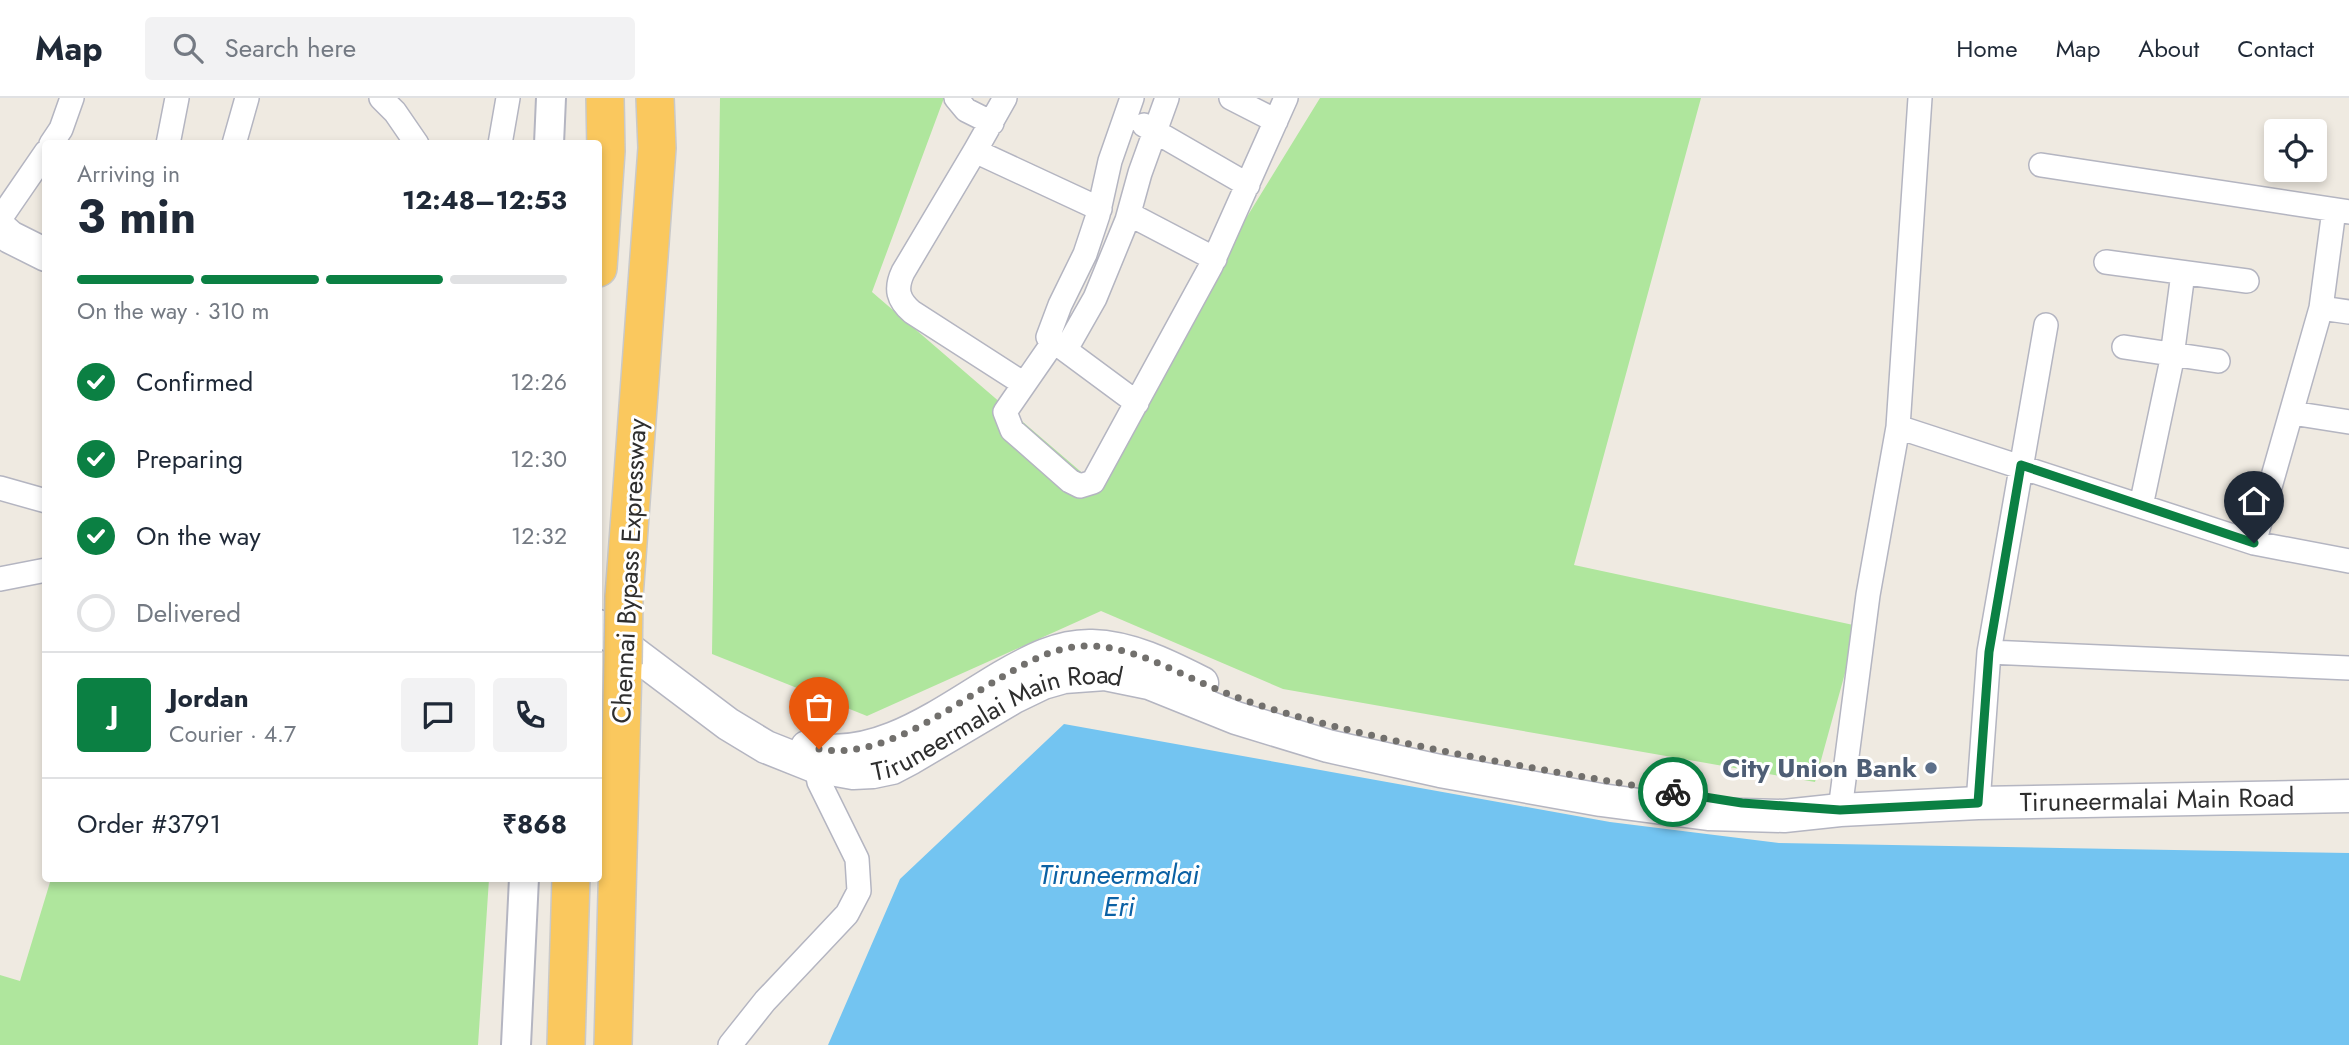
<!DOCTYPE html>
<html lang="en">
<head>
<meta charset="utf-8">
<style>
	:root { --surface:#fff; --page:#f2f2f3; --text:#1f2937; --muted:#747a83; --line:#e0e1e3; --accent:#0b8043 }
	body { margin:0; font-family:Jost,sans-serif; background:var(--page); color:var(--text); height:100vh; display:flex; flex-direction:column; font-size:26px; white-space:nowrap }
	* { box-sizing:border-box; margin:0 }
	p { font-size:23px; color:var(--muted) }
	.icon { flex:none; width:38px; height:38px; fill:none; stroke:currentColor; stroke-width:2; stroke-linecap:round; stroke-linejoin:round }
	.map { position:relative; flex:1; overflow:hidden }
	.drawer { position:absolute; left:42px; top:42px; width:560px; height:742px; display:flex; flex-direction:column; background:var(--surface); border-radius:7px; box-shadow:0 4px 10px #0003 }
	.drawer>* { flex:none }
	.fabs { position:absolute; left:2264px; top:21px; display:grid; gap:14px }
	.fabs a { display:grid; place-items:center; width:63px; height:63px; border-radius:7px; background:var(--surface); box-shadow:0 4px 10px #0003; font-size:35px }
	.pin { position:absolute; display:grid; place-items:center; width:60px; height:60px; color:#fff; margin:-72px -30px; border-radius:50% 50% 50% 0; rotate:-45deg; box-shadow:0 0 7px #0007 }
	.pin .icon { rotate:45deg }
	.courier { position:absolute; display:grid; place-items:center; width:70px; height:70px; margin:-35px; border:5px solid #0b8043; border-radius:50%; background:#fff; color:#222; box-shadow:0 2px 9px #0007 }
	.head em { font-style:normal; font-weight:700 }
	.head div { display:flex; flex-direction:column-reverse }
	.head { display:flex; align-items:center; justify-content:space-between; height:119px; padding:0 35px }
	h1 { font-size:46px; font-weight:700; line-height:52px }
	.bar { display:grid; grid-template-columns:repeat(4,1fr); gap:10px 7px; align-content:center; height:84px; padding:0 35px }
	.bar i { height:9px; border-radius:5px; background:var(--line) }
	.bar .on { background:var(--accent) }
	.bar p { grid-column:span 4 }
	.line { display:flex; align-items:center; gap:18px; padding:0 35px; border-top:2px solid var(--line) }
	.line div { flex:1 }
	.round { display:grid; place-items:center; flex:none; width:74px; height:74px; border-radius:7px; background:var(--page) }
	ol { padding:0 35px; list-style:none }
	li { display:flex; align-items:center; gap:21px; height:77px }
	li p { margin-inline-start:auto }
	li .icon { padding:7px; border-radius:50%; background:var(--accent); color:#fff; stroke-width:4 }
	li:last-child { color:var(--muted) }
	li i { width:38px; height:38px; border:4px solid var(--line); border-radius:50% }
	header { display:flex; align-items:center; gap:42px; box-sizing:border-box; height:98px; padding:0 35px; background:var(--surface); border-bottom:2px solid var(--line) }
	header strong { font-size:33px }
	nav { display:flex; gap:38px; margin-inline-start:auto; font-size:24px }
	.search { width:490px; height:63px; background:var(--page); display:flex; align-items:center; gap:18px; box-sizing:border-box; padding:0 24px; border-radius:7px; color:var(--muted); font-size:26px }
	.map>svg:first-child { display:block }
</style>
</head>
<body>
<header>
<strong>Map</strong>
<div class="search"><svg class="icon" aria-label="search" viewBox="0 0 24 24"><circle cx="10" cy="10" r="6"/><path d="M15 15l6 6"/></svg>Search here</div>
<nav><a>Home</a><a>Map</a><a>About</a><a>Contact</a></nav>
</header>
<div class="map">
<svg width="2349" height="947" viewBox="0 0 2349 947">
	<rect width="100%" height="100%" fill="#efeae1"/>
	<path fill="#afe69d" d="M720,0H944L872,194L1087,379L1320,0H1701L1574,467L1858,528L1815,684L1283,591L1101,513L867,618L712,556Z
		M51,781H489L478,947H0V877L20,883Z"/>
	<path fill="#73c4f1" d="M1064,626L1610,724L1779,745L2349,755V947H828L900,781Z"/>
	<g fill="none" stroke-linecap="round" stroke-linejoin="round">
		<defs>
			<path id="minor" d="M381,0L395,14L417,46
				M956,0L966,12L992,25
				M1005,0L975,53L1100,111
				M1132,0L1110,63L1098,117L1085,156L1060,207L1048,239L1052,246L1060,248L1070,244L1095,200L1127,122L1140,75L1167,0
				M1231,0L1276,23
				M1144,27L1248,87
				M51,46L61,31L72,0
				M168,46L177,0
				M234,46L247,0
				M500,46L508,0
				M975,53L903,174C895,191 898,202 912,214L1024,286
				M2041,67L2349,114
				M1129,116L1215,161
				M0,121L46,54
				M2106,164L2247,183
				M2321,210L2349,214
				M1052,246L1005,314L1012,332L1070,383L1080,388L1093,384L1211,168L1286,0
				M1060,248L1137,305
				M2124,249L2218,263
				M2292,315L2349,324
				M1898,329L2254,445L2349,463
				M0,390L46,403
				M2141,408L2171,266L2183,175
				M2254,445L2321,210L2334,112
				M0,481L46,472
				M1989,554L2349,570
				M1978,705L1989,554L2046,227
				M1840,712L1868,497L1898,329L1920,0
				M730,947L765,903L847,816L859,793L857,761L819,684L816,668L819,654"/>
			<path id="tertiary" d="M549,46L551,0
				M516,947L524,780"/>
			<g id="secondary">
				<path d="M0,130L10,139L46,157"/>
				<path id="s1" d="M598,528L728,626L766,649L814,668L853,675L873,674L892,670L911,660L1014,599L1043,585L1064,579L1105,576L1149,585L1236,620L1328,648L1440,673L1601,702L1708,716L1784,718L1840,712L1978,705L2349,698"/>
				<path d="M807,649C875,668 946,612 1002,579C1030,563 1059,547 1092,548C1131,549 1168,568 1202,585"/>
			</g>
			<path id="trunk" d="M598,170L606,53L605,0
				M624,499L657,50L655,0
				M566,947L571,780
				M613,947L623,566"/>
		</defs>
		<use href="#minor" stroke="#b4b5c1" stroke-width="26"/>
		<use href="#tertiary" stroke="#b4b5c1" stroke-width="32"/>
		<use href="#secondary" stroke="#b4b5c1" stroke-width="35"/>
		<use href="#trunk" stroke="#c9c9c9" stroke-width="40"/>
		<use href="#minor" stroke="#fff" stroke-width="23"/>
		<use href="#tertiary" stroke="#fff" stroke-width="28"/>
		<use href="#secondary" stroke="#fff" stroke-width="32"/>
		<use href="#trunk" stroke="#fac85e" stroke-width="37"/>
		<defs>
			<path id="trunk-bridge" d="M623,566L624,499"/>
		</defs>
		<use href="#trunk-bridge" stroke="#c9c9c9" stroke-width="40" stroke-linecap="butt"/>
		<use href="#trunk-bridge" stroke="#fac85e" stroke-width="37"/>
	</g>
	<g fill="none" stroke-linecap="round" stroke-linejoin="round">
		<path stroke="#72706d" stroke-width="7" stroke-dasharray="0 12.6" d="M819,651C882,663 950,609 1002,579C1029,563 1058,547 1090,548C1135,549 1174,574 1214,590C1239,601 1264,609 1289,616C1415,652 1545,672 1673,694"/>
		<path stroke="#0b8043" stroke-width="9" d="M1673,694L1742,705L1840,712L1978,705L1989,554L2021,367L2254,445"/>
	</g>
	<circle fill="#5c6f8a" stroke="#fff" stroke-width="2.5" cx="1931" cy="670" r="7"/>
	<g text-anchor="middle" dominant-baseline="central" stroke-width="6" stroke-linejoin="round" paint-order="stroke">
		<g font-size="26" fill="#2e2e2e" stroke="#fff">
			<text transform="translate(629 473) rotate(-87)">Chennai Bypass Expressway</text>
			<text stroke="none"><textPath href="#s1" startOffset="455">Tiruneermalai Main Road</textPath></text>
			<text stroke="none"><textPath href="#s1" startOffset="1645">Tiruneermalai Main Road</textPath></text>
		</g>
		<g font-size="26" font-weight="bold" fill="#4e5e75" stroke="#fff" text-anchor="end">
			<text x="1917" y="670">City Union Bank</text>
		</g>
		<g font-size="28" font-style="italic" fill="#0b61a4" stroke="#fff">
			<text x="1119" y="776">Tiruneermalai<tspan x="1119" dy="32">Eri</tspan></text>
		</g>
	</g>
</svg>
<div class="fabs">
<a><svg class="icon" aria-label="locate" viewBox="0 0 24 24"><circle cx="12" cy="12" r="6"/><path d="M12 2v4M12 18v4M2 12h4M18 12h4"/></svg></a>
</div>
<div class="pin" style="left:819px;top:651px;background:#ea580c"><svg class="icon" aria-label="bag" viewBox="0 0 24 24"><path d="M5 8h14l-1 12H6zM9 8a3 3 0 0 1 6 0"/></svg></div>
<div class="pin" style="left:2254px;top:445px;background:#1f2937"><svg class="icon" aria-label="home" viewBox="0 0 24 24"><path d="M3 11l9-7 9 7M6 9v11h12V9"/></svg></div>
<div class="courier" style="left:1673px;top:694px"><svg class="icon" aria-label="bike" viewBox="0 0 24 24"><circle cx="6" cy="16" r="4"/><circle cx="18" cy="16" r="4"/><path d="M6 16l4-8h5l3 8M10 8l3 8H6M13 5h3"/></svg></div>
<section class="drawer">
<div class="head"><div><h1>3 min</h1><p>Arriving in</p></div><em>12:48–12:53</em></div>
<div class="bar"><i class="on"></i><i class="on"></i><i class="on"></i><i></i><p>On the way · 310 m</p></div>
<ol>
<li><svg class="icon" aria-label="check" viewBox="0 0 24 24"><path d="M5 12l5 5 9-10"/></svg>Confirmed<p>12:26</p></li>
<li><svg class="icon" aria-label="check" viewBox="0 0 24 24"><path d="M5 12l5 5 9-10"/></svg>Preparing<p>12:30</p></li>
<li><svg class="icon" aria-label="check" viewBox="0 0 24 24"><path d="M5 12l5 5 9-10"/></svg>On the way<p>12:32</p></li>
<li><i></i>Delivered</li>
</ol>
<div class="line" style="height:126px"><b class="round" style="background:var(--accent);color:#fff">J</b><div><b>Jordan</b><p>Courier · 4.7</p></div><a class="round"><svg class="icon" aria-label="chat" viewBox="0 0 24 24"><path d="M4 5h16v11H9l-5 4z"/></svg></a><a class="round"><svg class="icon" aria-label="phone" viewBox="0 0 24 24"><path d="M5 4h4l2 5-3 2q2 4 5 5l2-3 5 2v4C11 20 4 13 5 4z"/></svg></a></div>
<div class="line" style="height:91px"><div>Order #3791</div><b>₹868</b></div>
</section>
</div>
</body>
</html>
